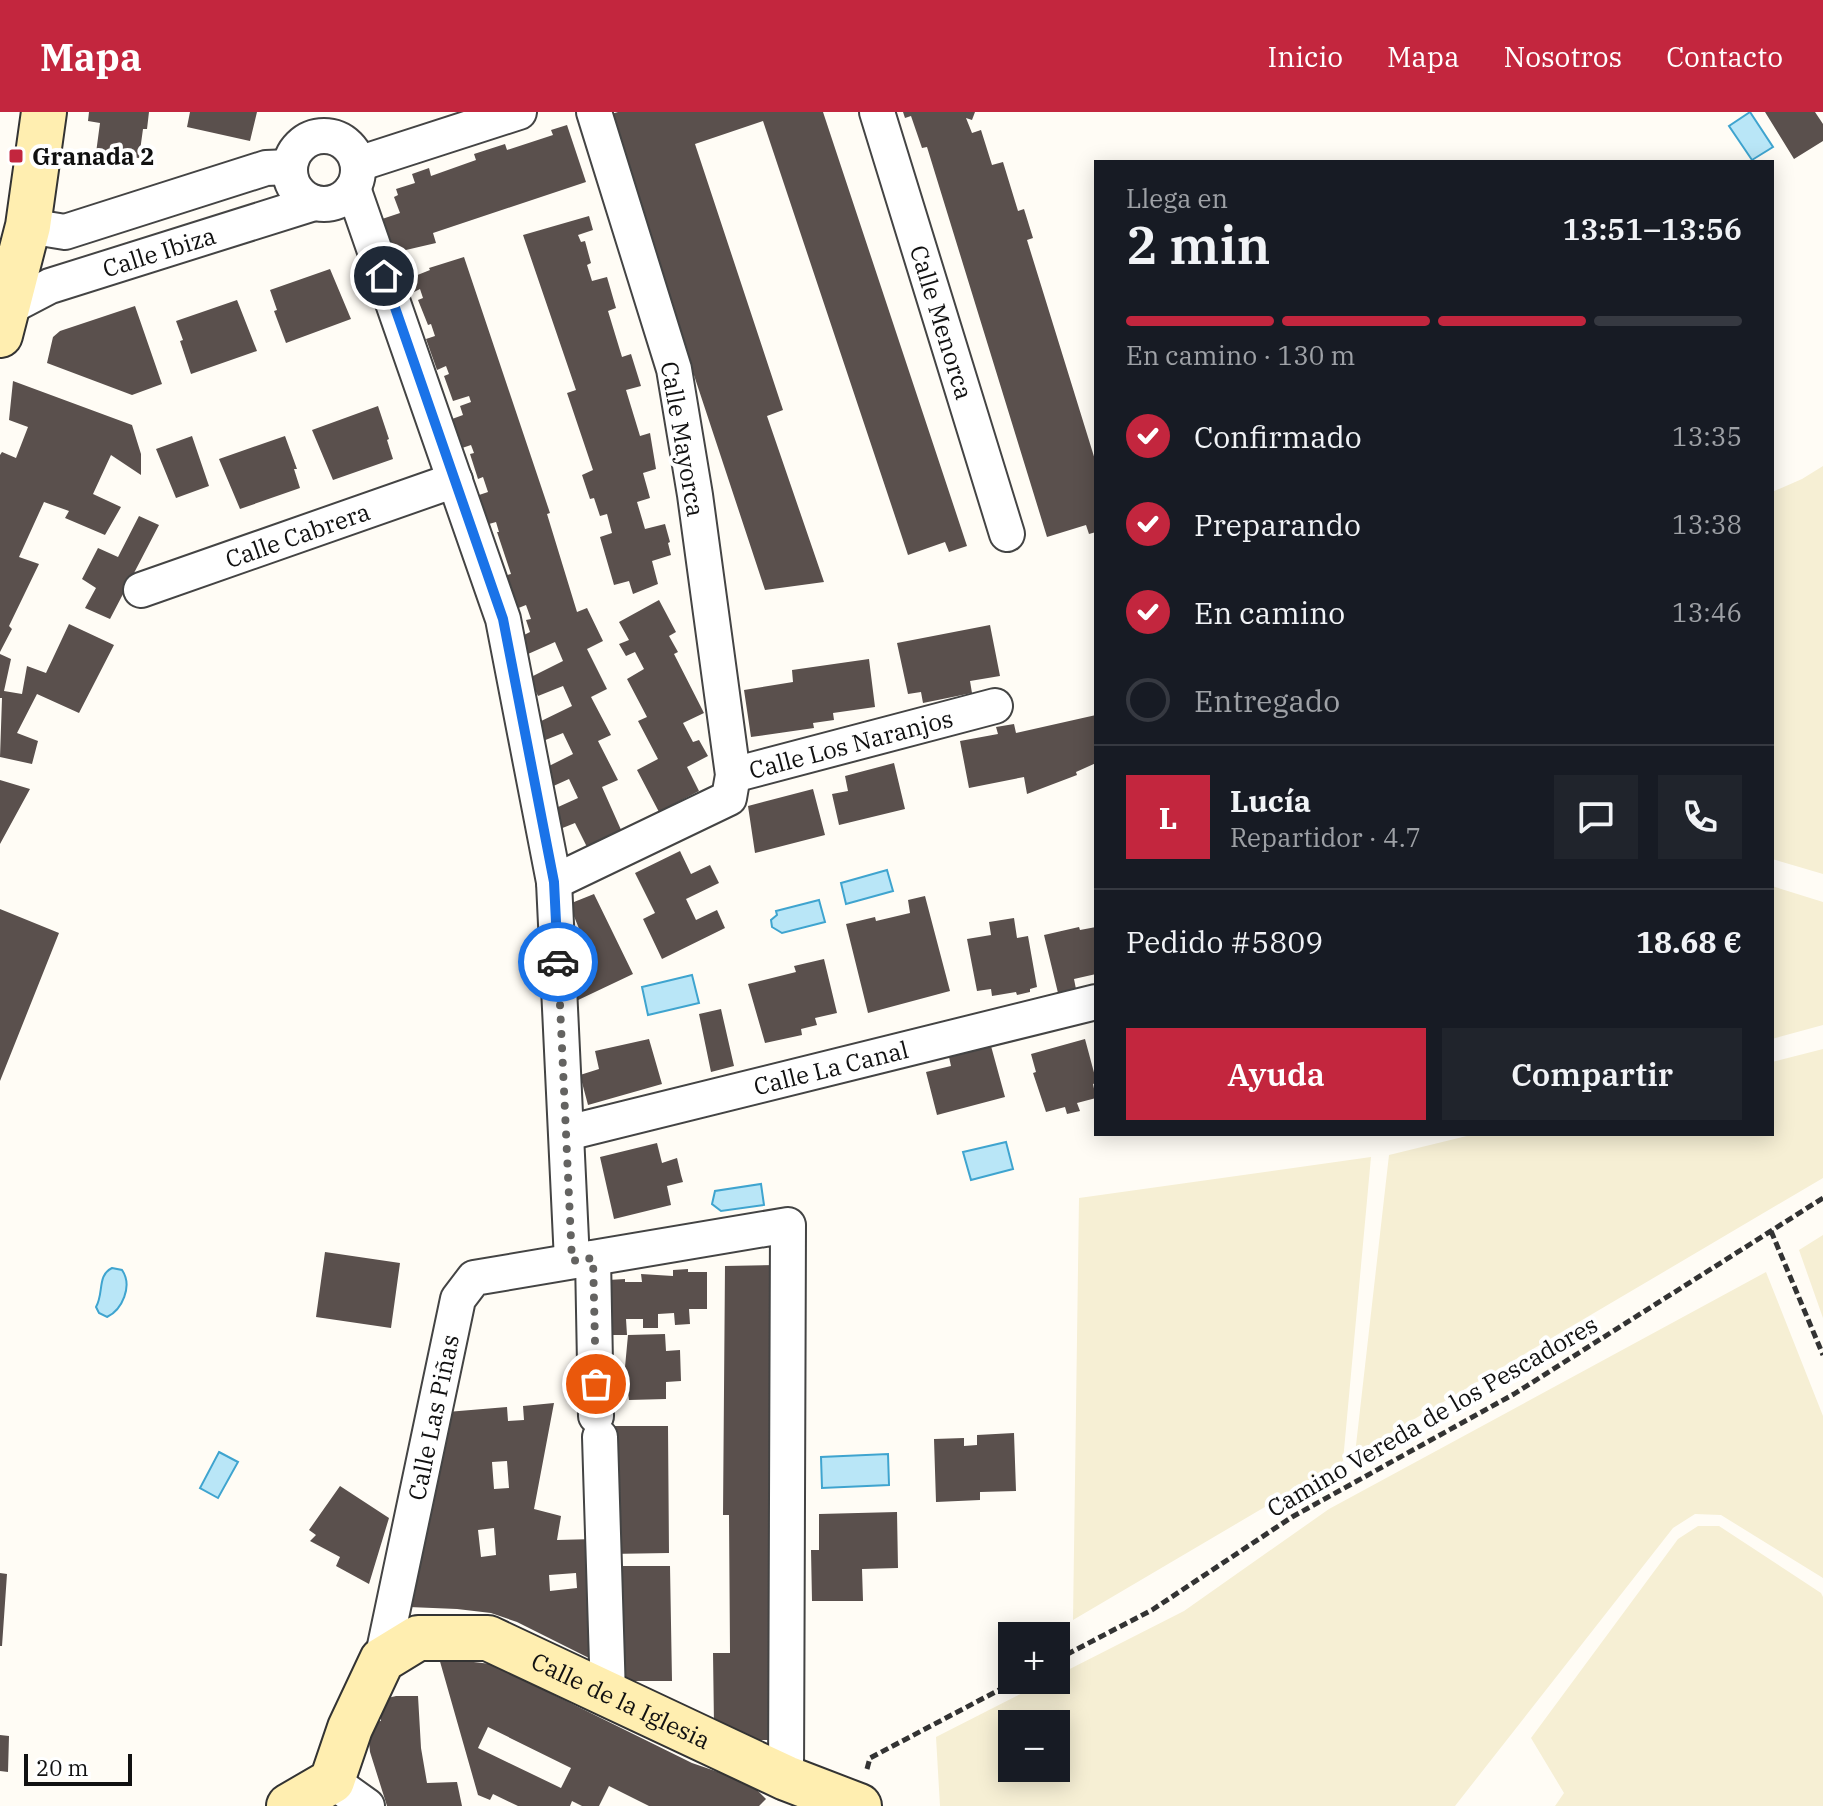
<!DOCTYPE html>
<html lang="es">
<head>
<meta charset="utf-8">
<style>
	:root { --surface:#171b24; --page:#20242c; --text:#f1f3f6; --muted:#9ea1a6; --line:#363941; --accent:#c3263e }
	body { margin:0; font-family:"IBM Plex Serif",serif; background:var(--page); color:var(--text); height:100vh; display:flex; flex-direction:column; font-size:30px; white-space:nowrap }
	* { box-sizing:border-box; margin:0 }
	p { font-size:26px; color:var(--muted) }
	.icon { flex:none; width:44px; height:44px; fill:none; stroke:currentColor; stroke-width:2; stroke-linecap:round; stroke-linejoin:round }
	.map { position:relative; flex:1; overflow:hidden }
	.sheet { position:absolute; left:1094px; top:48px; width:680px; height:976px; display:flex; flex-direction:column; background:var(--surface); border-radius:0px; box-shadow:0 4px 20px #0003 }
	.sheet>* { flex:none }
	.controls { position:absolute; left:998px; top:1510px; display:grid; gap:16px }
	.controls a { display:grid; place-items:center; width:72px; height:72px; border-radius:0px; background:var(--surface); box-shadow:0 4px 20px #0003; font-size:40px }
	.scale { position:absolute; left:24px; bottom:20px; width:108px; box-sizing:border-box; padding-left:8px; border:4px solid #111; border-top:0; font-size:22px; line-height:28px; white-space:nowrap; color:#111; -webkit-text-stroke:6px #fff; paint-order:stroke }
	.pin { position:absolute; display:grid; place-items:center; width:68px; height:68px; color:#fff; margin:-34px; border:4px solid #fff; border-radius:50%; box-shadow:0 2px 8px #0007 }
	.courier { position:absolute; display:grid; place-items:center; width:80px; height:80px; margin:-40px; border:6px solid #1a73e8; border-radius:50%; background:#fff; color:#222; box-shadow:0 2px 10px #0007 }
	.overview em { font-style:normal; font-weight:600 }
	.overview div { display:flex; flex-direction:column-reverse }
	.overview { display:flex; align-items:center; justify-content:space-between; height:136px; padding:0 32px }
	h1 { font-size:52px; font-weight:600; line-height:60px }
	.bar { display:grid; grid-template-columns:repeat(4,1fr); gap:12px 8px; align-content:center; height:96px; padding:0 32px }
	.bar i { height:10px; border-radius:6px; background:var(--line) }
	.bar .active { background:var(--accent) }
	.bar p { grid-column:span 4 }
	.line { display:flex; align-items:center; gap:20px; padding:0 32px; border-top:2px solid var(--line) }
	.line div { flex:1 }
	.round { display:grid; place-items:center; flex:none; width:84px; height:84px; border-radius:0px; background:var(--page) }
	ol { padding:0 32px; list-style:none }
	li { display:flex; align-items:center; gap:24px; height:88px }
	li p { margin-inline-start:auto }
	li .icon { padding:8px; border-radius:50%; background:var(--accent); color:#fff; stroke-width:4 }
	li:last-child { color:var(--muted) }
	li i { width:44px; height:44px; border:4px solid var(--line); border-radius:50% }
	.primary-button { display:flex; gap:16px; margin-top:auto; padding:16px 32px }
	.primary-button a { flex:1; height:92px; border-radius:0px; background:var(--accent); color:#fff; font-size:32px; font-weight:600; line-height:92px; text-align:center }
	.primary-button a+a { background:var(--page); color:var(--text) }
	header { display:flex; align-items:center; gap:48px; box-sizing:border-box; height:112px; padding:0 40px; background:var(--accent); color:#fff }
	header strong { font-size:38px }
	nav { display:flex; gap:44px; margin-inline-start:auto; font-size:28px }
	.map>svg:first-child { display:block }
</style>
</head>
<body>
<header>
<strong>Mapa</strong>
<nav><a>Inicio</a><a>Mapa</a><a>Nosotros</a><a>Contacto</a></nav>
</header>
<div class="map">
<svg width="1823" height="1694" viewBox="0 0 1823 1694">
	<rect width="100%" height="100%" fill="#fffcf5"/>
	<path fill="#f6efd4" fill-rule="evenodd" d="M1823,354V762L1772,747V380L1802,367Z
		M1772,774L1823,790V913L1772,927Z
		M1823,937V1066L1355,1342L1389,1043L1475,1022H1772V950Z
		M1371,1045L1343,1349L1073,1508L1079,1086Z
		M1823,1123V1206L1799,1138Z
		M1766,1160L1823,1304V1466L1721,1403L1695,1402L1673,1416L1455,1694H940L936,1625L1048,1568H1056V1564L1184,1499L1329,1397ZM1012,1612H1056V1656H1012Z
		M1698,1414H1719L1821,1481L1823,1485V1694H1555L1564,1681L1531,1626L1678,1427Z"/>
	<path fill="#b9e6f7" stroke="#3fa4cf" stroke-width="2" d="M1750,0L1773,35L1752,48L1729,14Z
		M887,758L893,779L846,792L841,771Z
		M819,788L825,810L782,821L772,815L771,808L777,803L776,799Z
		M692,863L699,891L648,903L642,875Z
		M1006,1030L1013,1057L971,1068L963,1040Z
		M761,1072L764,1093L721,1099L712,1092L715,1079Z
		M112,1156L122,1158C133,1174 122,1198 107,1205L99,1201L96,1195C104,1181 97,1163 112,1156Z
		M219,1340L238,1350L218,1386L200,1376Z
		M888,1342L889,1373L822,1376L821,1345Z"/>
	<path fill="#5a504d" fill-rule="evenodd" d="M89,0H149L147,17H143L139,46L96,41L100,11L88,9Z
		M190,0H257L250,29L187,15Z
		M618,0H823L967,434L949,440L945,430L908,443L763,9L695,32L783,298L767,304L824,470L765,478L608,3Z
		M903,0H975L972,8L966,6L972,21L981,18L992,53L1003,50L1018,99L1024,97L1033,126L1027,128L1096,351V420L1089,422L1086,413L1047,425L927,35L922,36L911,4L905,6Z
		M1765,0H1815L1823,12V29L1794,47Z
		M567,13L586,70L433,121L436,131L393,141L382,107L400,101L394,85L398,83L396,77L415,71L412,62L429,56L431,64L476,48L474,42L505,32L507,38L553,23L551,18Z
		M589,104L593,118L578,123L581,130L585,129L591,151L587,153L592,169L607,165L616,196L608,199L622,245L631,242L641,274L626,278L640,324L650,321L656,357L643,361L650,386L637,390L645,417L665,412L670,430L668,431L671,443L652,449L658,472L633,482L629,469L614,473L600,425L612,421L607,402L600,404L594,386L590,387L582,363L593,358L567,281L576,278L523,123Z
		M464,145L550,401L547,402L577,500L587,496L603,529L587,537L607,577L591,585L611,623L598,629L618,668L602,675L622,720L588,737L575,711L555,719L547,700L578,686L569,667L549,676L541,658L573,642L563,621L543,629L535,612L572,594L563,574L538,584L529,566L563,549L555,530L528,542L520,525L530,520L526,508L531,507L526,493L516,497L504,464L511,462L497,420H499L496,410L489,412L479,383L488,380L483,365L478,367L470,342L474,341L471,333L462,336L452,307L463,303L460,294L471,290L469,284L453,289L444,264L449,262L446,254L437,258L426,227L435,224L431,212L428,213L418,188L423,186L420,177L410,182L405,168L430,158L429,156Z
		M330,157L351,207L286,231L274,199L277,198L270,178Z
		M237,188L257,239L191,262L180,229L183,228L176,209Z
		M135,194L162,272L132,283L47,251L53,225L60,219Z
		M13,269L132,313L141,342V363L111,343L93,382L121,395L105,423L65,406L69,399L44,390L19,445L39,452L9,514L12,517L0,540V343L2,340L16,346L28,315L9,308Z
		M378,294L389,327L387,328L393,347L333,368L312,318Z
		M192,324L209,374L176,386L156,337Z
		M285,324L297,357H294L300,376L240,397L219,347Z
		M139,404L159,413L110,507L85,496L96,476L82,467L98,436L118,445Z
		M659,488L676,520L669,524L678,540L674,542L704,601L683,611L693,630L699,628L708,644L687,655L699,679L659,700L637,658L658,647L638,609L647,605L627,567L644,557L635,540L626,544L619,532L629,528L619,510Z
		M69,512L114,533L79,601L37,582L17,621L38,629L32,652L0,645L2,586H0V542L11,547L4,579L22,582L27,554L46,561Z
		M990,513L1000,564L970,569L972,581L923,591L921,580L908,582L897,531Z
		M869,547L875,595L833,601L834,608L813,611L814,616L751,625L744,578L793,570L792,558Z
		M1096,603V651L1076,660L1077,663L1027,682L1024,665L969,676L960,629L998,622L996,615L1014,612L1016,621Z
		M894,651L905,697L839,713L832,682L848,679L845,664Z
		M0,668L30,677L0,732Z
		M813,677L825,723L755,741L748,694Z
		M680,739L691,762L710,753L719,771L686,787L696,808L717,798L725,816L662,847L643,807L655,801L635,761Z
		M594,782L633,862L576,889L567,871L586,863L576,841L570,843L562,827L580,819L569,792Z
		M925,784L950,879L868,901L846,812L875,805L876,809L910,801L908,788Z
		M0,797L59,821L0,969Z
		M1014,806L1017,826L1028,824L1037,875L1030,877V880L1017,883L1016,880L992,884L991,877L977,879L967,827L991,823L989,810Z
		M1079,815L1080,818L1096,815V862L1074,867L1076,877L1058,881L1044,823Z
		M824,847L837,901L815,906L817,913L801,917L802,923L765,931L748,872L796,860L794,854Z
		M721,897L734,954L711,960L699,902Z
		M649,927L662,972L588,993L580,963L599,957L595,939Z
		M1085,927L1096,968V971L1093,972L1096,986L1077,991L1080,999L1067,1002L1065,995L1046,1000L1033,961L1036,960L1031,942Z
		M991,934L1005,985L937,1003L926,960L951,954L949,945Z
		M657,1031L662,1051L677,1046L681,1063L683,1070L667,1074L671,1093L614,1107L600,1045Z
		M325,1140L400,1151L391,1216L316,1205Z
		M778,1153L772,1628H752L714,1613L713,1541H730L729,1403H723L725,1154Z
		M688,1157V1160H707V1197H689L690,1212L675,1213L674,1201L658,1202V1216H643V1207H626L627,1223H610L608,1168L625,1167V1170H642L641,1162L673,1164V1158Z
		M665,1222L666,1239L680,1238L681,1269L666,1270V1287L629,1288L625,1255L628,1223Z
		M554,1291L534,1397L561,1404L557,1428L595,1427L599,1551L517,1510L491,1501L457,1497L409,1495L447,1300L507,1295L508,1309L524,1308L523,1294ZM507,1349L509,1376L494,1377L492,1350ZM494,1416L496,1443L481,1445L478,1418ZM576,1461L577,1476L550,1479L549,1463Z
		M608,1314H668L669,1441L609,1442Z
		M1014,1321L1016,1379L980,1380V1388L936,1390L934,1327L964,1326V1334L977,1333V1323Z
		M340,1374L389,1406L369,1472L336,1454L340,1445L310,1429L316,1423L309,1418Z
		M897,1400L898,1456L862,1457L863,1489H812L811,1438H819V1402Z
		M611,1454H670L672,1569H613Z
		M0,1461L7,1462L2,1534H0Z
		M439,1546L491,1552L692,1651L750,1671L766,1687L759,1694H649L609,1674L599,1694H582L572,1689L570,1694H518L493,1682L490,1688L478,1683ZM488,1615L571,1656L561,1676L478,1636Z
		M396,1584H418L421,1636L427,1671L457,1670L462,1694H387L370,1640L367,1610L381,1609L379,1588Z
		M0,1623L9,1624L8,1660L0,1659Z"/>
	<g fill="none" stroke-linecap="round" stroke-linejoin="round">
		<defs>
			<g id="street">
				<path id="s1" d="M877,0L1007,422"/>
				<circle cx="324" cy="58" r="34"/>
				<path d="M358,52L519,0"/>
				<path d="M353,76L503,507L554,770L572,1149"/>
				<path d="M28,114L65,120L266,56L290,55"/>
				<path id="s2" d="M6,197L50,174L314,91"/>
				<path id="s3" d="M141,478L455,368"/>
				<path id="s4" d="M733,663L995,594"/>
				<path d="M554,770L729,686L733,663L695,383L674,257L594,0"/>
				<path id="s5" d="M567,1021L1096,890"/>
				<path d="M593,1146L596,1304"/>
				<path d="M600,1325L608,1583"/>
				<path id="s6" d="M382,1548L458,1187L474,1166L788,1113L786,1666"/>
				<path d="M332,1669L367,1694"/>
			</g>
			<g id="secondary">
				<path d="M0,223L28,114L44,0"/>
				<path id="s7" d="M289,1694L332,1669L350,1616L382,1548L418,1526H488L786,1666L859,1694"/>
			</g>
		</defs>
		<use href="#street" stroke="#444" stroke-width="38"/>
		<use href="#secondary" stroke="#333" stroke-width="48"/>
		<path stroke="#333" stroke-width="5" stroke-dasharray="8 4" stroke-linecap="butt" d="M1771,1119L1823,1243
			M1056,1548L1152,1498L1292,1405L1514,1282L1823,1086
			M867,1657L870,1646L1018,1568"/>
		<use href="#street" stroke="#fff" stroke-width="34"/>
		<use href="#secondary" stroke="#ffeeb0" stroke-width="44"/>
	</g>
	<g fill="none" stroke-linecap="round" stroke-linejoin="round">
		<path stroke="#646361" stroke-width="8" stroke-dasharray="0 14.4" d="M558,850L572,1149L593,1146L596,1272"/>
		<path stroke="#1a73e8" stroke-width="10" d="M384,164L503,507L554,770L558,850"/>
	</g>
	<rect fill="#c3263e" stroke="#fff" stroke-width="3" x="8" y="36" width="16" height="16" rx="4"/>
	<g text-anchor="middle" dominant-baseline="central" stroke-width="8" stroke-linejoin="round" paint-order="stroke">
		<g font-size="24" font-weight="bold" fill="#111" stroke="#fff" text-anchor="start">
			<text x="32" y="44">Granada 2</text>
		</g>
		<g font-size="24" fill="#111" stroke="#fff">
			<text stroke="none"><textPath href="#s2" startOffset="164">Calle Ibiza</textPath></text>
			<text stroke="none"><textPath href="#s1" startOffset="220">Calle Menorca</textPath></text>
			<text transform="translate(683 327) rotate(80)">Calle Mayorca</text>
			<text stroke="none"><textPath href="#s3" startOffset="166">Calle Cabrera</textPath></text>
			<text stroke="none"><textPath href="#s4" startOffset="122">Calle Los Naranjos</textPath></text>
			<text stroke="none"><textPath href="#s5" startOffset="272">Calle La Canal</textPath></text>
			<text transform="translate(1432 1304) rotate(-30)">Camino Vereda de los Pescadores</text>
			<text stroke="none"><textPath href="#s6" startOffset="248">Calle Las Piñas</textPath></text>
			<text stroke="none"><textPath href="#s7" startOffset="440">Calle de la Iglesia</textPath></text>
		</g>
	</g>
</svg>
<div class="controls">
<a>+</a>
<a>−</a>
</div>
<div class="scale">20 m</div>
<div class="pin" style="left:596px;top:1272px;background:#ea580c"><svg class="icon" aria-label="bag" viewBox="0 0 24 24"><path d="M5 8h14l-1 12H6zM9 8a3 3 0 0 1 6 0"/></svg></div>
<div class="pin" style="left:384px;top:164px;background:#1f2937"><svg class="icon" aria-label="home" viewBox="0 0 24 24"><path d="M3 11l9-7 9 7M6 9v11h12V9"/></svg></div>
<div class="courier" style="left:558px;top:850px"><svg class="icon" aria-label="car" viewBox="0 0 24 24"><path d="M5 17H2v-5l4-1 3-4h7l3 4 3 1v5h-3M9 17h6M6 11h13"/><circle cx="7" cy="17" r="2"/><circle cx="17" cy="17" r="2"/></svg></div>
<section class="sheet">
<div class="overview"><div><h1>2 min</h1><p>Llega en</p></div><em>13:51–13:56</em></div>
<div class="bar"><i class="active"></i><i class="active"></i><i class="active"></i><i></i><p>En camino · 130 m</p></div>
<ol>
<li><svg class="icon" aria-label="check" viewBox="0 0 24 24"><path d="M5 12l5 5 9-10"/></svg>Confirmado<p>13:35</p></li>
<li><svg class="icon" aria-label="check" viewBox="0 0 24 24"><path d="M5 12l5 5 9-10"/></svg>Preparando<p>13:38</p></li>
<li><svg class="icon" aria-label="check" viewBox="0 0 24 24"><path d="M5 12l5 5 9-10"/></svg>En camino<p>13:46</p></li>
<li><i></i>Entregado</li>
</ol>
<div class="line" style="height:144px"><b class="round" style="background:var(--accent);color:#fff">L</b><div><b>Lucía</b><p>Repartidor · 4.7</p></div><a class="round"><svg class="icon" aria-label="chat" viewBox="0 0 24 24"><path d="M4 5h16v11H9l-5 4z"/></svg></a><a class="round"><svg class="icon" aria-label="phone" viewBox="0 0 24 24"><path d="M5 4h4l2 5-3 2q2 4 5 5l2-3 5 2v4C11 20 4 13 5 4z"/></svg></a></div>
<div class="line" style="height:104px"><div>Pedido #5809</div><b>18.68 €</b></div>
<div class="primary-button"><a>Ayuda</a><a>Compartir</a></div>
</section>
</div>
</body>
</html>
